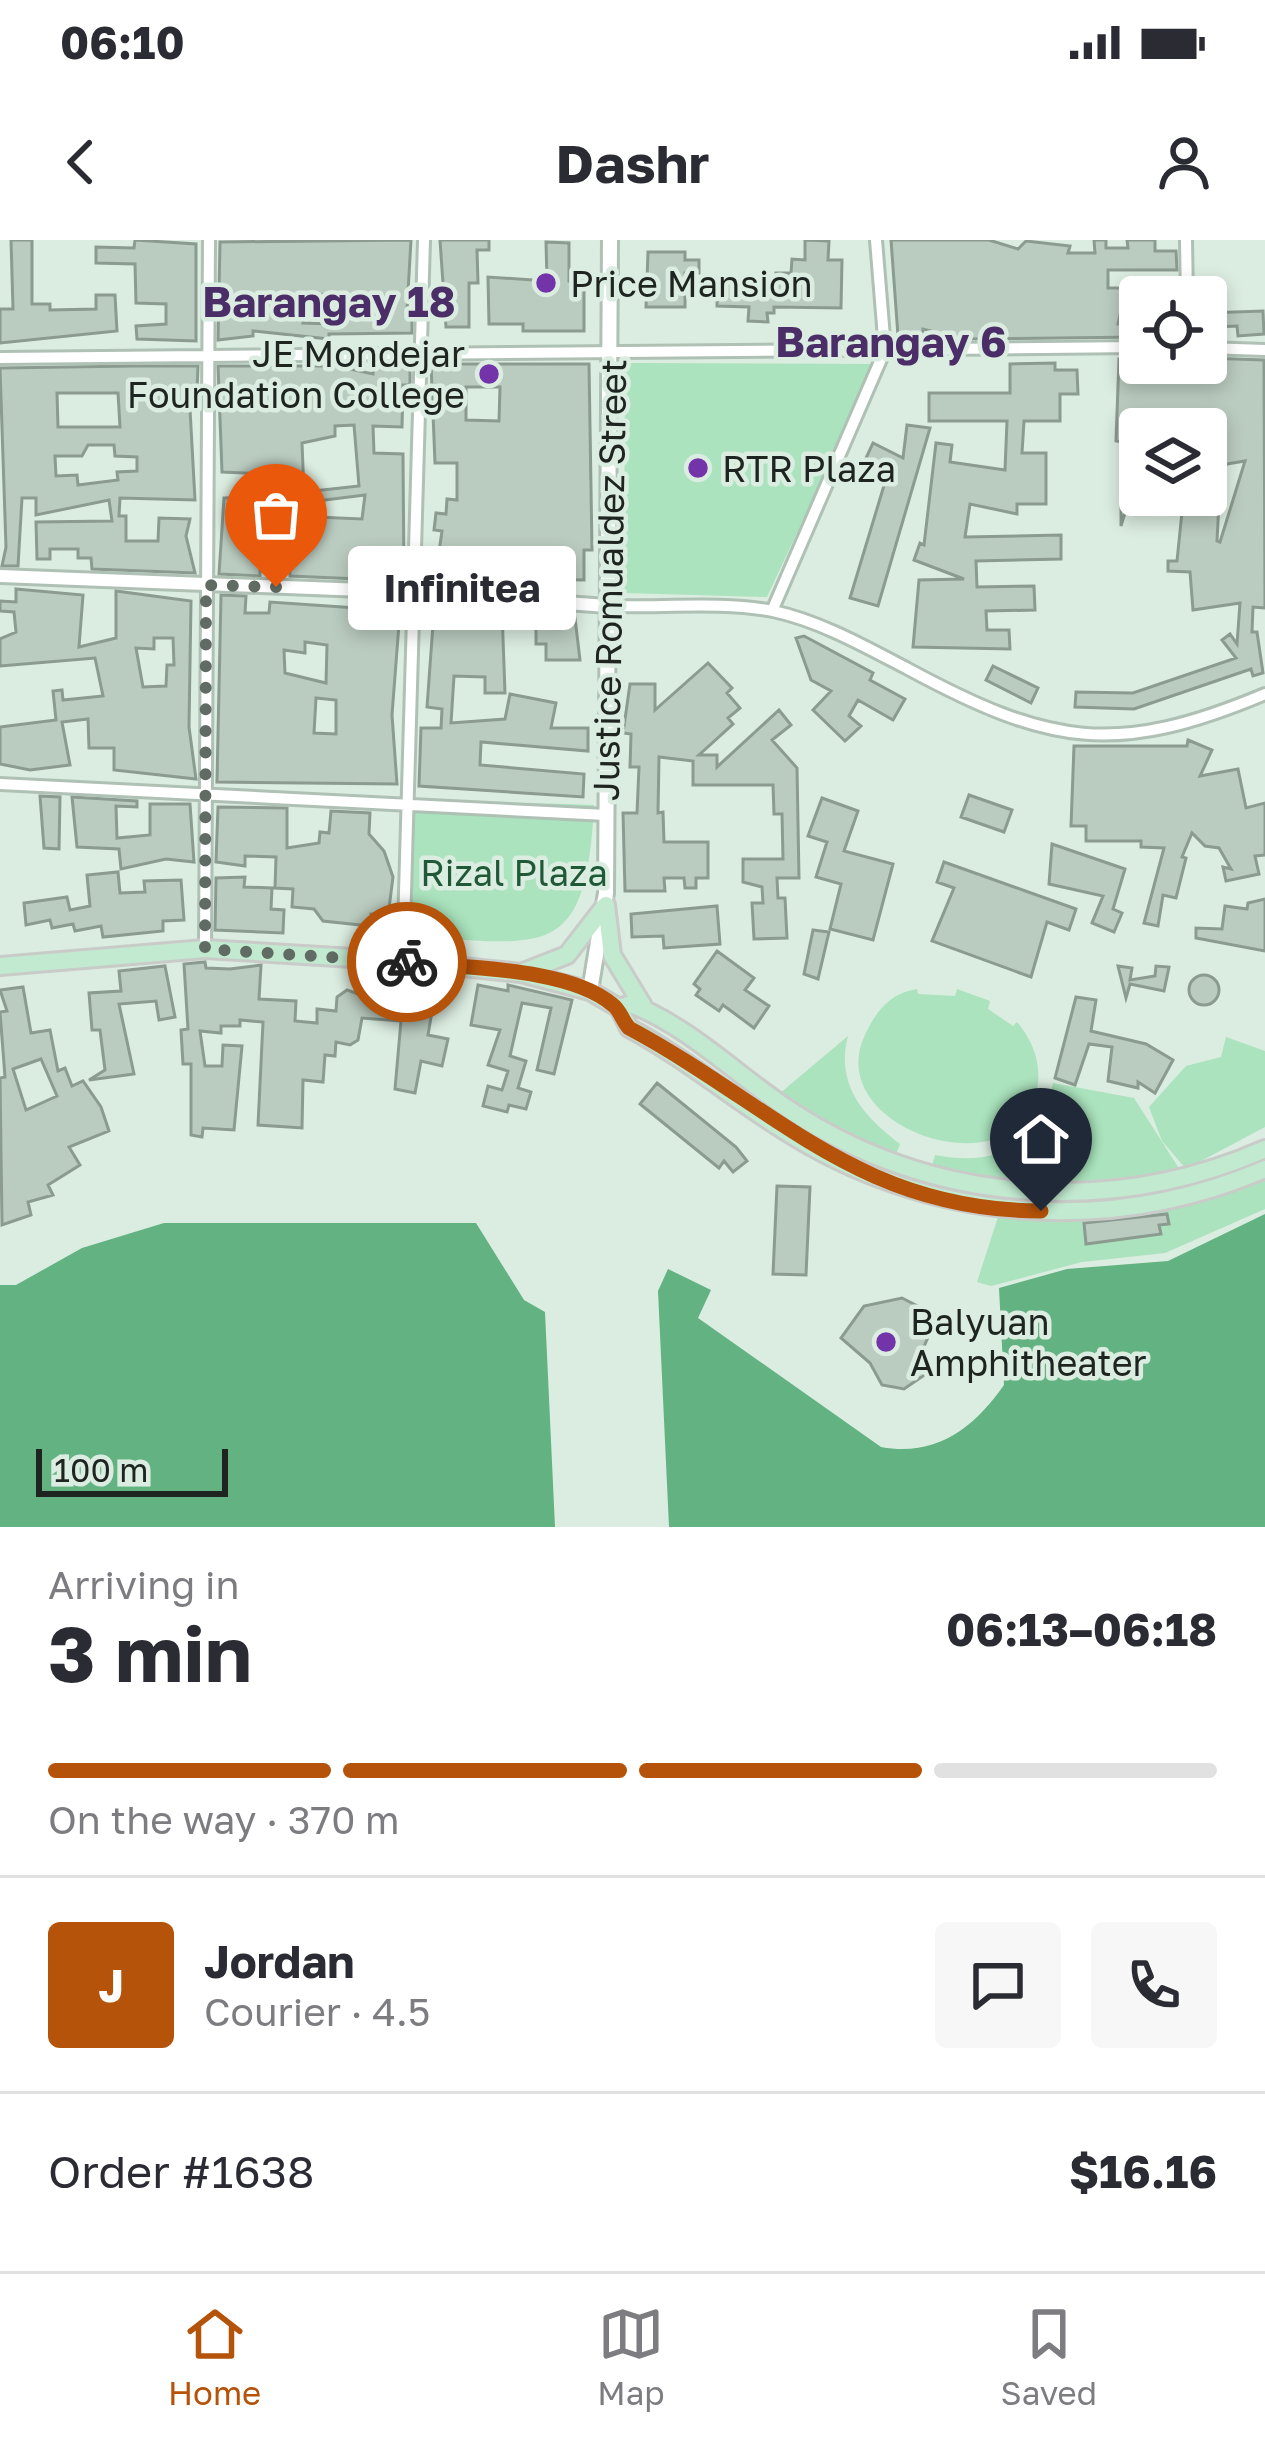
<!DOCTYPE html>
<html lang="en">
<head>
<meta charset="utf-8">
<style>
	:root { --surface:#fff; --page:#f7f7f7; --text:#2b2b33; --muted:#7c7c81; --line:#e1e1e2; --accent:#b45309 }
	body { margin:0; font-family:"Golos Text",sans-serif; background:var(--page); color:var(--text); height:100vh; display:flex; flex-direction:column; font-size:45px; white-space:nowrap }
	* { box-sizing:border-box; margin:0 }
	p { font-size:39px; color:var(--muted) }
	.icon { flex:none; width:66px; height:66px; fill:none; stroke:currentColor; stroke-width:2; stroke-linecap:round; stroke-linejoin:round }
	.map { position:relative; height:1287px; overflow:hidden }
	.drawer { display:flex; flex-direction:column; background:var(--surface); flex:1 }
	.drawer>* { flex:none }
	.fabs { position:absolute; left:1119px; top:36px; display:grid; gap:24px }
	.fabs a { display:grid; place-items:center; width:108px; height:108px; border-radius:12px; background:var(--surface); box-shadow:0 6px 18px #0003; font-size:60px }
	.scale { position:absolute; left:36px; bottom:30px; width:192px; box-sizing:border-box; padding-left:12px; border:6px solid #1e2520; border-top:0; font-size:33px; line-height:42px; white-space:nowrap; color:#1e2520; -webkit-text-stroke:9px #dbece0; paint-order:stroke }
	.pin { position:absolute; display:grid; place-items:center; width:102px; height:102px; color:#fff; margin:-123px -51px; border-radius:50% 50% 50% 0; rotate:-45deg; box-shadow:0 0 12px #0007 }
	.pin .icon { rotate:45deg }
	.courier { position:absolute; display:grid; place-items:center; width:120px; height:120px; margin:-60px; border:9px solid #b45309; border-radius:50%; background:#fff; color:#222; box-shadow:0 3px 15px #0007 }
	.bubble { position:absolute; height:84px; border-radius:12px; background:var(--surface); box-shadow:0 6px 18px #0003; font-size:39px; font-weight:700; line-height:84px; text-align:center }
	.summary em { font-style:normal; font-weight:700 }
	.summary div { display:flex; flex-direction:column-reverse }
	.summary { display:flex; align-items:center; justify-content:space-between; height:204px; padding:0 48px }
	h1 { font-size:78px; font-weight:700; line-height:90px }
	.bar { display:grid; grid-template-columns:repeat(4,1fr); gap:18px 12px; align-content:center; height:144px; padding:0 48px }
	.bar i { height:15px; border-radius:9px; background:var(--line) }
	.bar .current { background:var(--accent) }
	.bar p { grid-column:span 4 }
	.line { display:flex; align-items:center; gap:30px; padding:0 48px; border-top:3px solid var(--line) }
	.line div { flex:1 }
	.round { display:grid; place-items:center; flex:none; width:126px; height:126px; border-radius:12px; background:var(--page) }
	.status { display:flex; justify-content:space-between; align-items:center; height:84px; padding:0 60px; background:var(--surface); direction:ltr }
	.status svg { height:33px; fill:currentColor }
	header { display:flex; justify-content:space-between; align-items:center; height:156px; padding:0 48px; background:var(--surface); font-size:54px; font-weight:700 }
	.tab-bar { display:flex; justify-content:space-around; align-items:center; height:168px; border-top:3px solid var(--line); background:var(--surface); font-size:33px; color:var(--muted) }
	.tab-bar a { display:grid; justify-items:center; gap:6px }
	.tab-bar .current { color:var(--accent) }
	.map>svg:first-child { display:block }
</style>
</head>
<body>
<div class="status"><b>06:10</b><svg viewBox="0 0 49 12"><path d="M0 12V9h3v3zM5 12V6h3v6zM10 12V3h3v9zM15 12V0h3v12zM26 1h20v11H26zM47 4h2v5h-2z"/></svg></div>
<header><svg class="icon" aria-label="back" viewBox="0 0 24 24"><path d="M15 5l-7 7 7 7"/></svg>Dashr<svg class="icon" aria-label="person" viewBox="0 0 24 24"><circle cx="12" cy="8" r="4"/><path d="M4 21q1-7 8-7t8 7"/></svg></header>
<div class="map">
<svg width="1265" height="1287" viewBox="0 0 1265 1287">
	<rect width="100%" height="100%" fill="#dbece0"/>
	<path fill="#aae3bd" d="M625,123L876,124L767,357L624,353Z
		M414,559L594,565C586,724 545,703 409,697Z
		M917,749L918,754L955,756L957,749L990,761L988,769L1013,786L1017,782C1033,801 1042,824 1037,850C1018,954 820,889 865,795C876,771 890,753 917,749Z
		M848,796C835,845 864,877 900,904L895,917L820,883L779,854Z
		M1226,797L1265,811V887L1186,929L1162,901L1149,867L1186,826L1221,817Z
		M1053,843L1134,858L1180,930C1096,952 1016,943 932,926L935,915C999,927 1037,906 1053,843Z
		M1265,939V969L1165,1013L1082,1022L991,1046L977,1042L998,977C1093,980 1177,977 1265,939Z"/>
	<path fill="#63b281" d="M1265,974V1287H669L658,1051L668,1029L711,1050L698,1078L881,1207C936,1217 973,1189 1004,1145L999,1048L1067,1029L1168,1021Z
		M164,983H476L524,1060L545,1072L555,1287H0V1045H16L82,1008Z"/>
	<path fill="#bacbbf" stroke="#8b9b90" stroke-width="3" fill-rule="evenodd" d="M11,0H32V64H50V70L96,69V55H115L117,91L0,103V69H13Z
		M135,0L196,4V101L137,99L136,86L166,84V64L136,63L135,24L96,23V7L134,8Z
		M411,0L407,70H412V93L329,94V99L253,91V96L218,100L220,2ZM333,54L331,84L303,83L309,55Z
		M440,0H489V10H477L478,43H469V87H446Z
		M805,0L829,1L828,20H842L841,68L774,67V73H767L768,82L748,81L749,67L717,66V37L776,41V33H791L792,19L805,20Z
		M891,0H989L1018,9L1026,1L1070,6L1068,13H1095L1094,0H1106V8H1128L1127,0H1155V11H1176L1177,30H1108V48H1140V65L1123,61L1118,84L1140,87V97L963,99L923,89L922,98L898,96Z
		M546,2L569,3V41H584V91H523V84H489L488,37L547,41Z
		M648,12H685V20H699V33H685V67H646Z
		M1263,71L1264,94L1238,96L1237,86L1215,87V99L1206,98V73Z
		M1206,118L1264,120L1265,368L1253,367L1252,392H1257L1263,433L1253,436L1251,429L1134,469L1075,467L1076,452L1133,453L1236,418L1222,400L1230,394L1237,404L1240,363L1193,370L1190,332L1168,331V321H1177L1182,272L1194,270V259L1208,260L1206,189H1193L1192,182L1140,189V253H1131L1121,286V234H1133L1124,202L1116,201L1119,119L1206,123ZM1245,221L1220,302L1217,301L1221,225Z
		M1055,123V130H1077L1078,154H1060V181H1024L1022,213H1046V264H1017V274L970,264L965,297L1061,295V319L976,321L977,347L1034,346L1035,370L986,371L987,390H1009L1010,409L913,407L919,340L964,339L914,320L920,303L924,305L936,203L952,205L950,222L1005,230L1007,181H929V153H1010V124Z
		M374,124H400L410,131V145H403L402,187L373,186L374,213L403,214L404,341L290,336V326L260,325V336L219,334L224,258L269,257V234L222,232L218,126H336L373,134ZM354,185L359,246L304,252L302,203L335,196V186ZM365,255L362,279L269,275V267Z
		M431,124H589L592,310H584V340L511,339L512,332L437,326L442,291L434,290L436,273L446,274L447,259L457,260V223H435ZM466,147H500L499,181L466,180Z
		M133,126H198L197,151H189L195,260L120,258L119,276H126V301H158L159,278L190,279L186,296L195,333L92,329L91,318H78V309H50V319H37L36,282L112,281L109,260L36,275V258H22L18,326H2L6,307L0,128ZM57,153H118L120,187H58ZM88,205H114L115,216L137,217V231L117,232L118,240L78,245L77,235L56,236L55,216H82Z
		M907,185L930,188L878,366L850,358L889,229L866,218L873,203L903,218Z
		M16,349L83,355L79,407L116,398V351L191,361L189,487L196,539L114,530V508H89L88,479L62,482L70,525L30,530L0,524V487L56,480L53,451L62,450L63,460L103,456L95,418L0,426V399L16,392L14,372L0,371V361L16,362ZM154,398H173L174,425H167L166,446L143,447L136,408L154,409Z
		M221,355L246,356L245,373H269L270,362L400,371L392,475L397,544L217,542ZM305,402L327,405L326,443L285,433L284,410L305,413ZM316,458L336,460V494L314,493Z
		M434,371H502L505,453H485V437L454,436L451,483L505,479L510,454L556,463L551,488H588V511L481,502L480,525L584,534L583,557L419,546L421,488H441L442,469L427,467Z
		M536,378H575L580,420H546V404H536Z
		M804,396L873,433L870,440L905,459L893,480L858,460L849,476L861,486L845,501L813,470L831,451L811,440L796,398Z
		M708,423L732,448L727,453L740,468L728,478L733,484L699,515H717V527L779,470L791,485L772,500L797,528L799,638H777L778,658H785L787,698L754,699L752,663H763L762,647L743,642V619H783L782,574H774L773,545H693V521L659,517L658,573L663,572L664,602H708V638H696V648H685L684,638H664L665,651H625L623,573H637L639,527H630L631,494L623,493L630,444H655V470Z
		M993,426L1038,448L1031,463L986,440Z
		M1188,500L1212,510L1200,536L1238,529L1246,568L1265,563V615L1255,616L1259,634L1226,641L1223,627L1231,629L1219,608L1205,606L1192,593L1182,617L1186,618L1176,658L1163,655L1158,686L1144,683L1164,608L1141,607V601H1086V586H1071L1074,506H1187Z
		M969,555L1012,570L1004,592L961,577Z
		M40,556L60,557L59,609L44,608Z
		M72,557L137,561V567L116,566L117,598L150,595V564H190L194,622L166,619L121,629L119,609L77,607Z
		M822,558L858,571L844,611L893,624L873,700L830,689L841,644L816,637L827,602L808,596Z
		M218,567L287,568V608L319,603L320,592L329,593L331,571L370,573L369,594L384,611L393,637L388,676L371,674L370,686L323,681L314,669L292,667L293,649L275,648L276,617L245,616V626L216,622Z
		M1052,604L1125,629L1113,669L1122,673L1114,692L1092,683L1103,656L1049,644Z
		M944,622L1076,669L1069,690L1047,682L1031,737L932,701L954,648L937,642Z
		M118,632L120,653L145,652L144,641L181,640L184,680L163,681V691L103,697L101,686L75,691L73,684L52,688L50,680L26,685L24,663L67,657L70,670L90,666L87,635Z
		M245,637L244,647L272,648L271,669L284,670L283,693L215,690L216,638Z
		M1265,659V711L1196,698V688L1222,689L1225,666L1247,669L1248,663Z
		M717,666L720,704L664,708L663,696L632,697L631,674Z
		M813,690L829,692L818,739L804,734Z
		M717,711L754,738L745,750L769,766L754,788L723,765L719,771L696,755L700,749L694,744Z
		M205,722L206,728L230,729L261,725L259,759L296,761L295,781L317,783V769L336,771L337,757L347,750L367,757L369,742L437,741L428,795L448,799L442,826L421,821L415,853L395,849L401,781L362,778L358,800L350,805L336,802L335,816L325,815L323,842L303,840L302,888L258,885L263,782L240,780V786H221V793L200,791L205,826H222L223,805L242,806L234,890L203,888L202,897L191,895V824H183L181,790L188,789L184,724Z
		M165,726L175,777L159,780L156,761L119,764L134,834L89,840L105,830L100,790H92L89,753L121,751L119,731Z
		M1118,726L1132,728L1130,740L1155,736L1156,726L1169,727L1164,751L1130,744L1126,758Z
		M1189 750a15 15 0 1 1 30 0a15 15 0 1 1-30 0Z
		M478,745L508,751V745L572,760L554,834L537,830L551,768L522,763L510,816L526,821L518,848L531,852L526,869L509,865L507,872L483,866L488,846L502,850L508,831L488,825L500,790L471,785Z
		M23,747L31,793L50,790L58,831L65,828L72,846L83,841L101,867L109,891L69,907L80,925L48,945L53,955L28,962L31,975L2,985L0,838L5,837L0,772L7,771L0,750ZM41,819L57,856L26,870L13,829Z
		M1076,757L1096,760L1091,791L1146,804L1173,820L1155,853L1138,842V848L1108,841L1112,807L1089,804L1075,845L1055,838Z
		M657,843L736,907L747,921L733,932L724,921L719,928L640,864Z
		M777,946L810,947L806,1035L773,1034Z
		M1167,974L1169,984L1159,985L1161,994L1086,1004L1084,983Z
		M902,1058L937,1076L923,1109V1136L904,1149L882,1145L870,1123L841,1098L864,1066Z"/>
	<g fill="none" stroke-linecap="round" stroke-linejoin="round">
		<defs>
			<path id="minor" d="M1186,0L1187,57
				M1206,108L1265,110
				M0,118L1140,107
				M607,366C660,368 721,361 773,371C820,381 866,407 908,429C1049,505 1115,517 1265,454
				M772,371L885,110L876,0
				M0,544L606,575
				M205,709L209,0
				M403,721L424,0"/>
			<path id="tertiary" d="M0,336L414,352L607,366"/>
			<path id="secondary" d="M590,751L606,653L610,0"/>
			<path id="primary" d="M606,665L612,715L643,766
				M0,726L205,709L403,721L521,733L590,751L619,768
				M521,733L567,715L605,666
				M619,768L629,788C683,817 730,856 782,889C927,982 1106,997 1265,929
				M619,768L631,764C690,787 739,837 791,871C933,964 1110,977 1265,909"/>
		</defs>
		<use href="#minor" stroke="#afc0b4" stroke-width="16"/>
		<use href="#tertiary" stroke="#afc0b4" stroke-width="18"/>
		<use href="#secondary" stroke="#afc0b4" stroke-width="20"/>
		<use href="#primary" stroke="#c9cbc9" stroke-width="22"/>
		<use href="#minor" stroke="#fff" stroke-width="10"/>
		<use href="#tertiary" stroke="#fff" stroke-width="12"/>
		<use href="#secondary" stroke="#fff" stroke-width="14"/>
		<use href="#primary" stroke="#c2ead0" stroke-width="16"/>
	</g>
	<g fill="none" stroke-linecap="round" stroke-linejoin="round">
		<path stroke="#606b63" stroke-width="12" stroke-dasharray="0 21.6" d="M276,347L206,345L205,709L407,722"/>
		<path stroke="#b45309" stroke-width="15" d="M407,722C463,728 569,727 613,765C620,770 622,780 629,788C776,867 858,970 1041,971"/>
	</g>
	<g fill="#7334a9" stroke="#dbece0" stroke-width="4.5">
		<circle cx="546" cy="43" r="12"/>
		<circle cx="489" cy="134" r="12"/>
		<circle cx="698" cy="228" r="12"/>
		<circle cx="886" cy="1102" r="12"/>
	</g>
	<g text-anchor="middle" dominant-baseline="central" stroke-width="9" stroke-linejoin="round" paint-order="stroke">
		<g font-size="36" fill="#1e2520" stroke="#dbece0" text-anchor="start">
			<text x="570" y="43">Price Mansion</text>
			<text x="465" y="113" text-anchor="end">JE Mondejar<tspan x="465" dy="41">Foundation College</tspan></text>
			<text x="722" y="228">RTR Plaza</text>
			<text x="910" y="1081">Balyuan<tspan x="910" dy="41">Amphitheater</tspan></text>
		</g>
		<g font-size="36" fill="#1e2520" stroke="#dbece0">
			<text transform="translate(609 340) rotate(-89)">Justice Romualdez Street</text>
		</g>
		<g font-size="36" fill="#1f5938" stroke="#dbece0">
			<text x="514" y="632">Rizal Plaza</text>
		</g>
		<g font-size="42" font-weight="bold" fill="#4b2e68" stroke="#dbece0">
			<text x="329" y="61">Barangay 18</text>
			<text x="891" y="101">Barangay 6</text>
		</g>
	</g>
</svg>
<div class="fabs">
<a><svg class="icon" aria-label="locate" viewBox="0 0 24 24"><circle cx="12" cy="12" r="6"/><path d="M12 2v4M12 18v4M2 12h4M18 12h4"/></svg></a>
<a><svg class="icon" aria-label="layers" viewBox="0 0 24 24"><path d="M12 4l9 5-9 5-9-5zM3 14l9 5 9-5"/></svg></a>
</div>
<div class="scale">100 m</div>
<div class="pin" style="left:276px;top:347px;background:#ea580c"><svg class="icon" aria-label="bag" viewBox="0 0 24 24"><path d="M5 8h14l-1 12H6zM9 8a3 3 0 0 1 6 0"/></svg></div>
<div class="pin" style="left:1041px;top:971px;background:#1f2937"><svg class="icon" aria-label="home" viewBox="0 0 24 24"><path d="M3 11l9-7 9 7M6 9v11h12V9"/></svg></div>
<div class="courier" style="left:407px;top:722px"><svg class="icon" aria-label="bike" viewBox="0 0 24 24"><circle cx="6" cy="16" r="4"/><circle cx="18" cy="16" r="4"/><path d="M6 16l4-8h5l3 8M10 8l3 8H6M13 5h3"/></svg></div>
<div class="bubble" style="left:348px;top:306px;width:228px">Infinitea</div>
</div>
<section class="drawer">
<div class="summary"><div><h1>3 min</h1><p>Arriving in</p></div><em>06:13–06:18</em></div>
<div class="bar"><i class="current"></i><i class="current"></i><i class="current"></i><i></i><p>On the way · 370 m</p></div>
<div class="line" style="height:216px"><b class="round" style="background:var(--accent);color:#fff">J</b><div><b>Jordan</b><p>Courier · 4.5</p></div><a class="round"><svg class="icon" aria-label="chat" viewBox="0 0 24 24"><path d="M4 5h16v11H9l-5 4z"/></svg></a><a class="round"><svg class="icon" aria-label="phone" viewBox="0 0 24 24"><path d="M5 4h4l2 5-3 2q2 4 5 5l2-3 5 2v4C11 20 4 13 5 4z"/></svg></a></div>
<div class="line" style="height:156px"><div>Order #1638</div><b>$16.16</b></div>
</section>
<nav class="tab-bar">
<a class="current"><svg class="icon" aria-label="home" viewBox="0 0 24 24"><path d="M3 11l9-7 9 7M6 9v11h12V9"/></svg>Home</a>
<a><svg class="icon" aria-label="map" viewBox="0 0 24 24"><path d="M3 6l6-2 6 2 6-2v14l-6 2-6-2-6 2zM9 4v14M15 6v14"/></svg>Map</a>
<a><svg class="icon" aria-label="saved" viewBox="0 0 24 24"><path d="M7 4h10v16l-5-4-5 4z"/></svg>Saved</a>
</nav>
</body>
</html>
